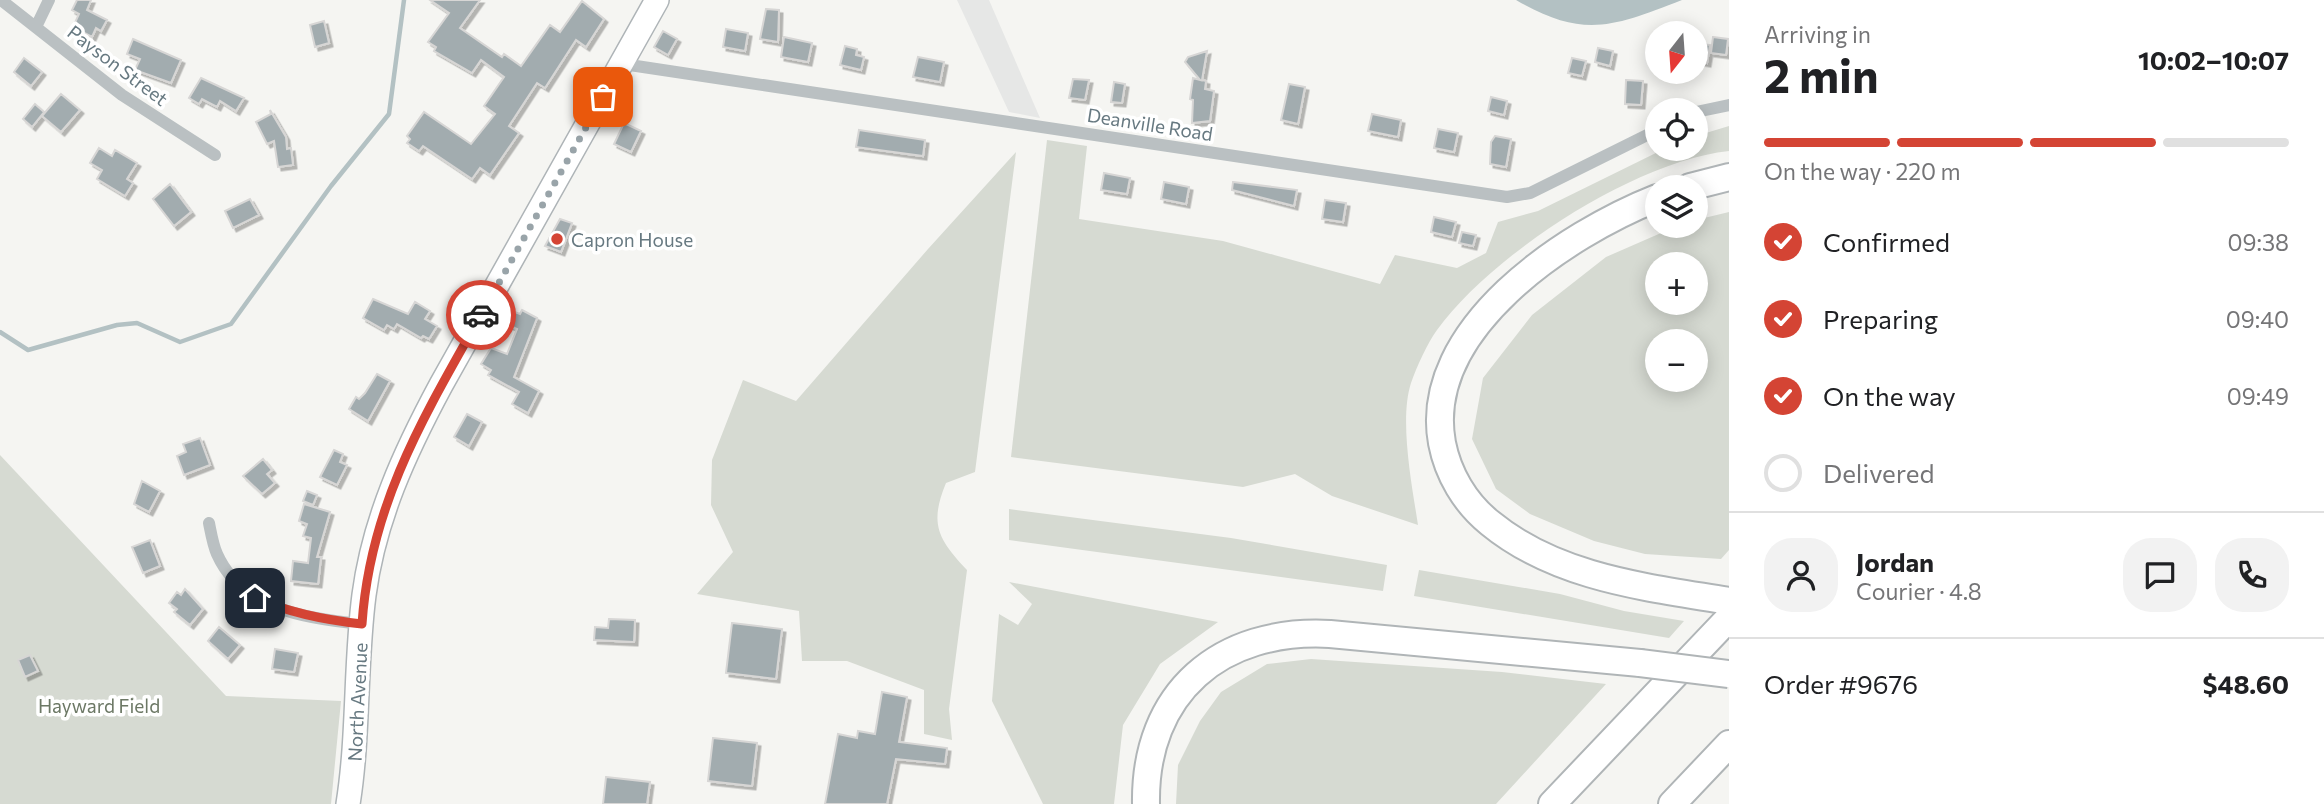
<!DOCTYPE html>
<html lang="en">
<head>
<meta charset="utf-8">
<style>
	:root { --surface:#fff; --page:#f2f2f2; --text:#202124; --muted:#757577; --line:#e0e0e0; --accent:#d44434 }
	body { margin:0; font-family:Commissioner,sans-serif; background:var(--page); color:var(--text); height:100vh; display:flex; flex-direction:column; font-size:26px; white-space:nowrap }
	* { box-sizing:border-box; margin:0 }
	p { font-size:23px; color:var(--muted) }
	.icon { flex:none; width:38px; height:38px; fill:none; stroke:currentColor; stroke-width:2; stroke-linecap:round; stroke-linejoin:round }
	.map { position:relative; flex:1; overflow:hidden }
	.panel { display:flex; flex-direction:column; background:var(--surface); width:595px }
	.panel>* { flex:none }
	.needle { width:46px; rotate:197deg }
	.buttons { position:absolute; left:1645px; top:21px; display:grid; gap:14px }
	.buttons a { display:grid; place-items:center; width:63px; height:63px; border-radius:50%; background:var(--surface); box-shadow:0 4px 18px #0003; font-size:35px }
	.pin { position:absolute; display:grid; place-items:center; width:60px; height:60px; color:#fff; margin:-30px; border-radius:14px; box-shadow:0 4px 10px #0006 }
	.courier { position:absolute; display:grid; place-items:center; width:70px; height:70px; margin:-35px; border:5px solid #d44434; border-radius:50%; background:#fff; color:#222; box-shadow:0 2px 9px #0007 }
	.overview em { font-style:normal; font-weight:700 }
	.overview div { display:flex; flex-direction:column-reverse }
	.overview { display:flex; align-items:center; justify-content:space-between; height:119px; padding:0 35px }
	h1 { font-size:46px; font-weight:700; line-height:52px }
	.bar { display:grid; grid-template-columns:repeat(4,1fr); gap:10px 7px; align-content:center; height:84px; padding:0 35px }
	.bar i { height:9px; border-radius:5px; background:var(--line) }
	.bar .selected { background:var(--accent) }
	.bar p { grid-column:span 4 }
	.line { display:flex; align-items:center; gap:18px; padding:0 35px; border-top:2px solid var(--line) }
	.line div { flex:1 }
	.round { display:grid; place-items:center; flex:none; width:74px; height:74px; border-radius:28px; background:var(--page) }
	ol { padding:0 35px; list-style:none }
	li { display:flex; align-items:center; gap:21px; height:77px }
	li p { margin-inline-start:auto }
	li .icon { padding:7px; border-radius:50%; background:var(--accent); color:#fff; stroke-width:4 }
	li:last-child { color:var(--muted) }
	li i { width:38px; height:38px; border:4px solid var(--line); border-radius:50% }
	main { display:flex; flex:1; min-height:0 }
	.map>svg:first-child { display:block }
</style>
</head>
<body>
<main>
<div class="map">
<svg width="1729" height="804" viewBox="0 0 1729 804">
	<defs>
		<filter id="shadow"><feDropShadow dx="3.5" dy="3.5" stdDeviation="0" flood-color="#0004"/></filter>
	</defs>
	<rect width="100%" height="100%" fill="#f5f5f2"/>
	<path fill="#e6e7e6" d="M957,0H989L1040,118L1009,112Z"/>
	<path fill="#d6dad2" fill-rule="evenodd" d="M1729,126V151C1635,161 1492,254 1437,330C1427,344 1417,366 1411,383C1399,420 1412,486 1418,525L1332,496L1295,474L1243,487L1011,457L1047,140L1087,146L1079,219L1223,241L1380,284L1395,255L1457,268L1486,253L1498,222L1538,211L1664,149H1696V136Z
		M1016,152L975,472L946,483C929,524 938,539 967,570L949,709L952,740L924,734V690L847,661H802L799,611L697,594L733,552L711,505L712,460L743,380L796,401L928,249Z
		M1729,212V550L1721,559L1645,554L1594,541L1530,514L1496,489L1472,439L1483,378L1532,315L1606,257L1677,226H1696V220ZM1696,264V303H1657V264ZM1696,341V380H1657V341Z
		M0,455L226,696L341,701L331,804H0Z
		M1009,509L1231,538L1387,565L1383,591L1009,540Z
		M1419,570L1560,594L1624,611L1684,621L1669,638L1414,596Z
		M1009,582L1218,622L1160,664L1123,725L1114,804H1043L992,701L999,614L1018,625L1032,604Z
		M1311,659L1502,672L1606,684L1496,804H1176L1178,765L1200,721L1221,692L1267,664Z"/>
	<path fill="#b3c1c3" d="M1516,0H1682C1613,27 1583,39 1516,0Z"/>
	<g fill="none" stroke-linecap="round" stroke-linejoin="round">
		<path stroke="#b3c1c3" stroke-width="4.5" d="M0,332L28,350L117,325L137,323L180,342L231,324L331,186L389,114L404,0"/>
	</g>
	<path fill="#a2acaf" stroke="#d7d6d5" stroke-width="2" filter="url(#shadow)" d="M77,0H91L87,10L107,20L101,31L96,28L92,37L73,27L79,14L72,10Z
		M430,0H480L460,28L502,57L504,54L521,66L550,25L560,32L582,1L604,19L586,47L576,40L545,88L537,83L509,126L519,133L490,175L480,168L472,179L423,146L419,151L407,143L410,139L407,136L424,112L471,144L495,114L484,106L504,77L481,60L472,73L434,51L436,47L428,42L449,13Z
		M766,9L779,10L778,42L760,39Z
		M324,21L329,43L315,47L310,25Z
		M726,29L748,33L745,51L723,47Z
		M663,31L677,39L668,55L654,47Z
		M784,37L812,43L808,62L781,57Z
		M1713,37L1728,39L1726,55L1711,53Z
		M133,39L181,60L171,83L135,70L140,59L127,54Z
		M1696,43L1710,45L1707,63L1696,61Z
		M845,46L857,49L856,55L864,57L861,70L840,65Z
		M1598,48L1613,51L1610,66L1595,62Z
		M1207,51L1202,80L1206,81L1205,89L1214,91L1210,121L1192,123L1193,100L1190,99L1193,78L1200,80L1185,62L1188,57Z
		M918,57L944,62L940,82L913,77Z
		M24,58L42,72L31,86L14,72Z
		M1572,58L1586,61L1582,76L1568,73Z
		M201,78L244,98L236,111L220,101L217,107L202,99L199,104L189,98Z
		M1073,79L1089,80L1085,100L1069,98Z
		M1626,80L1643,81L1641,105L1625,104Z
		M1114,82L1125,84L1122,103L1111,102Z
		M1289,84L1305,87L1298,124L1281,120Z
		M61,94L80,110L61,132L42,116Z
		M1491,97L1507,101L1504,115L1488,111Z
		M35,104L44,112L32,127L23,119Z
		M270,110L286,137L287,149L291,148L293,165L278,167L274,141L267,144L256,122L271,114Z
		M1372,114L1401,120L1398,137L1368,131Z
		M624,123L641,131L631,152L614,144Z
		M1438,129L1458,133L1454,152L1434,148Z
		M859,130L925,140L923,156L856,147Z
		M1495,136L1511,139L1506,167L1490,164L1491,142Z
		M99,148L112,156L115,150L137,163L127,179L133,183L125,196L97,179L102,170L90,163Z
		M1104,173L1130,178L1127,194L1101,190Z
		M1164,182L1189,187L1186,204L1161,199Z
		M1233,182L1297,190L1294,206L1232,190Z
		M170,184L191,212L174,226L153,199Z
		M250,199L259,215L233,228L225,211Z
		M1325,200L1346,203L1343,222L1322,219Z
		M1434,217L1456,222L1452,237L1431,232Z
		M560,219L572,223L561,252L545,246Z
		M1462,232L1476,235L1473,246L1459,243Z
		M373,299L408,314L415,302L430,311L425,319L437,326L429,339L423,336L421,338L397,324L394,329L387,325L384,330L363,318Z
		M522,310L537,318L514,377L539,391L528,413L512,404L519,392L488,375L491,370L481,364L491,348L507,354L517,329L506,324L512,311L520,314Z
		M377,374L390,381L368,421L349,409L356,397L359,399L365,393Z
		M467,414L482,422L469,446L454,437Z
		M200,438L210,465L184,475L177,456L186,452L183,444Z
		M334,450L343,454L340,462L347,465L337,485L320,477Z
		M263,459L272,470L267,474L275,483L262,494L243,476Z
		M142,481L160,491L149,512L134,504Z
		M307,491L317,495L313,505L303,501Z
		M304,504L330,512L317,557H321L318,584L291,581L293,561L308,563L311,538L303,536L307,524L299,521Z
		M150,540L160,566L143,573L132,547Z
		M185,589L203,609L190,625L174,612L177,609L169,603L177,592L181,595Z
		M609,619L635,620L634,642L594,640L595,627L608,628Z
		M732,623L782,629L776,679L726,673Z
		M219,627L240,645L228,659L208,641Z
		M275,649L298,653L294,672L272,669Z
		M30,655L38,671L25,677L18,660Z
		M882,692L907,697L899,742L947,748L945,764L896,759L887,804H825L838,734L857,738L858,731L875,734Z
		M713,738L757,743L752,786L708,781Z
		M606,777L650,782L647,804H603Z"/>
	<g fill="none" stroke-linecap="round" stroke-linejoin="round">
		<defs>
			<path id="major" d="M348,804C359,735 355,664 364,595C374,519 405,452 441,385L657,0"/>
			<path id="highway" d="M1690,187L1729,177
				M1657,198C1566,234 1421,329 1442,443C1448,474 1465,503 1490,523C1557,578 1646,587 1729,601
				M1146,804C1144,692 1221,628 1330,634L1640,663
				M1552,804L1729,618
				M1672,804L1729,744"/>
		</defs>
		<use href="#major" stroke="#aeb4b7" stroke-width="26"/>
		<use href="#highway" stroke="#b0b5b7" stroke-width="30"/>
		<path stroke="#bac0c2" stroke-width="12" d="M1,0L122,95L215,155
			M36,27L49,0
			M623,64L1507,197L1530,193L1657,130
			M1696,112L1729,105
			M209,523C211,533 213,545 217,554C242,610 308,619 362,624"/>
		<use href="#major" stroke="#fff" stroke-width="23"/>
		<use href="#highway" stroke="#fff" stroke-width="26"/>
		<defs>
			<path id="highway-bridge" d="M1640,663L1729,674"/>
		</defs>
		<use href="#highway-bridge" stroke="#b0b5b7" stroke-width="30" stroke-linecap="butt"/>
		<use href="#highway-bridge" stroke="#fff" stroke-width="26"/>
	</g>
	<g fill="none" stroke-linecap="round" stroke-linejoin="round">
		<path stroke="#99a4a9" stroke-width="7" stroke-dasharray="0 12.6" d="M481,315L603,97"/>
		<path stroke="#d44434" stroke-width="9" d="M255,598C290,613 324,620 362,624C370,505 424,416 481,315"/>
	</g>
	<circle fill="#d44434" stroke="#fff" stroke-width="2.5" cx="557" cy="239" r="7"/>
	<g text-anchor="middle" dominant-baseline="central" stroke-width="7" stroke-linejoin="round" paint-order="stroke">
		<g font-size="19" fill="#677981" stroke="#fff">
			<text transform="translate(118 65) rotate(37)">Payson Street</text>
			<text transform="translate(1150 124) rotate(9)">Deanville Road</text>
			<text transform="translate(357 702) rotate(-87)">North Avenue</text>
		</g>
		<g font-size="19" fill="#677981" stroke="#fff" text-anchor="start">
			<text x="571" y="239">Capron House</text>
		</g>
		<g font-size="19" fill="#6c7865" stroke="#fff">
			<text x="99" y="705">Hayward Field</text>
		</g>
	</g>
</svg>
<div class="buttons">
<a><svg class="needle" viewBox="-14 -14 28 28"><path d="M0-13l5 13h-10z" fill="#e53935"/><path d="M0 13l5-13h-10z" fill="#757577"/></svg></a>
<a><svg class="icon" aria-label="locate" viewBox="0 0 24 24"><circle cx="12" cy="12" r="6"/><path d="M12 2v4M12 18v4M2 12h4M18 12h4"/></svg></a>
<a><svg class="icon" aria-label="layers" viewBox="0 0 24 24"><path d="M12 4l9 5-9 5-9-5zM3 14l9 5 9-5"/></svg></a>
<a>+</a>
<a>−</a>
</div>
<div class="pin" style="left:603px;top:97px;background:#ea580c"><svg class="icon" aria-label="bag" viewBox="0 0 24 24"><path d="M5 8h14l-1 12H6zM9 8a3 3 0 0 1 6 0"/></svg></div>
<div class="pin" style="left:255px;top:598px;background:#1f2937"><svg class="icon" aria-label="home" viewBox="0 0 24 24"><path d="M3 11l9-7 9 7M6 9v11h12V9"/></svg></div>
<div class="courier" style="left:481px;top:315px"><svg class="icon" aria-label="car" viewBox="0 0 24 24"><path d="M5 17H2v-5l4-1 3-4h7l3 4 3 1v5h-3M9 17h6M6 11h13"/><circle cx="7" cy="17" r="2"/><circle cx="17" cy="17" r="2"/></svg></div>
</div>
<section class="panel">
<div class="overview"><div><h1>2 min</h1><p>Arriving in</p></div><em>10:02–10:07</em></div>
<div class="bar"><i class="selected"></i><i class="selected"></i><i class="selected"></i><i></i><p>On the way · 220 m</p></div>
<ol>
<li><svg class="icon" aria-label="check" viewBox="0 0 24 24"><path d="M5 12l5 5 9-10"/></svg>Confirmed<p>09:38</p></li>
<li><svg class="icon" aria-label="check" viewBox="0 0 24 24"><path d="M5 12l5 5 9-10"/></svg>Preparing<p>09:40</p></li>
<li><svg class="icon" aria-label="check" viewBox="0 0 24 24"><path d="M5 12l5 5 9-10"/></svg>On the way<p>09:49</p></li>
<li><i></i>Delivered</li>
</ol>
<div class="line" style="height:126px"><a class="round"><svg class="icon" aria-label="person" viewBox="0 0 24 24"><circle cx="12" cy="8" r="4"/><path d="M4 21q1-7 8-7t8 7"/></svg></a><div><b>Jordan</b><p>Courier · 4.8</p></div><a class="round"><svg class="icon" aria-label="chat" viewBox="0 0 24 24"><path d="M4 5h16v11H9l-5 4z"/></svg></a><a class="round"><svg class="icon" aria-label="phone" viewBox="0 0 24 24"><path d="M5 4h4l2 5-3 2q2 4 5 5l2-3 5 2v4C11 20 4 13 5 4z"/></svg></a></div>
<div class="line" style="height:91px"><div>Order #9676</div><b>$48.60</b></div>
</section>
</main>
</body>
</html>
